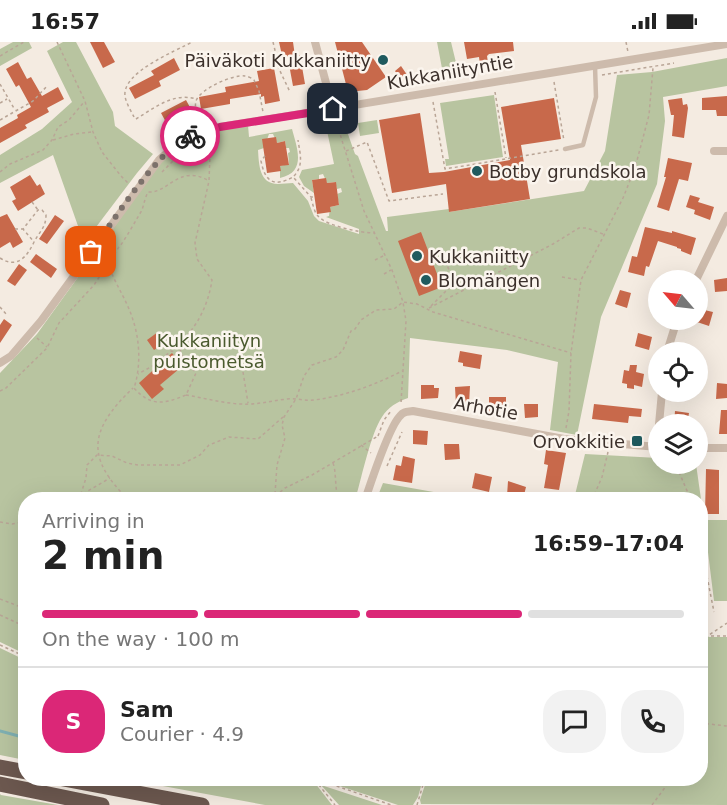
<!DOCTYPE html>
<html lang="en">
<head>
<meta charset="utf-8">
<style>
	:root { --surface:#fff; --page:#f2f2f2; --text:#222; --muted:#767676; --line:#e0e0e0; --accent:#db2777 }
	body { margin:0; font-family:"DejaVu Sans",sans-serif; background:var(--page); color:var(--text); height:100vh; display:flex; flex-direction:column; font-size:22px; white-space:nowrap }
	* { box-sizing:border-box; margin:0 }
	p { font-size:20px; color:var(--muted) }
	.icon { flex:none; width:33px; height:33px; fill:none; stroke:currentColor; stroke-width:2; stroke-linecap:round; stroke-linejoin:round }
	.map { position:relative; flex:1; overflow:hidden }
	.drawer { position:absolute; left:18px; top:450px; width:690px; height:294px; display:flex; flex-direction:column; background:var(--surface); border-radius:24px; box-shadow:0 6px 24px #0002 }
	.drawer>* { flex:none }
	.needle { width:39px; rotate:298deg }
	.buttons { position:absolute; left:648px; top:228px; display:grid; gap:12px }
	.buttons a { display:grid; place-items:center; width:60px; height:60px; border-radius:50%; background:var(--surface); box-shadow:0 6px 24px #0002; font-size:30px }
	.pin { position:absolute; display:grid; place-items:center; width:51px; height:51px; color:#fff; margin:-26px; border-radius:12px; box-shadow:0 3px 9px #0006 }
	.courier { position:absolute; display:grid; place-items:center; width:60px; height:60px; margin:-30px; border:4px solid #db2777; border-radius:50%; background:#fff; color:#222; box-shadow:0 2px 8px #0007 }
	.summary em { font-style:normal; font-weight:700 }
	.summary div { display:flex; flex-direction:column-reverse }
	.summary { display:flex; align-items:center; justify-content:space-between; height:102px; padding:0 24px }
	h1 { font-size:39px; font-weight:700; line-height:45px }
	.bar { display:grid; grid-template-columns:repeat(4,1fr); gap:9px 6px; align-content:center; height:72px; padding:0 24px }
	.bar i { height:8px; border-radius:4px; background:var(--line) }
	.bar .on { background:var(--accent) }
	.bar p { grid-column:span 4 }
	.line { display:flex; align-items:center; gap:15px; padding:0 24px; border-top:2px solid var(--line) }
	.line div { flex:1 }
	.round { display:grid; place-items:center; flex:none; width:63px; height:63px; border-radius:24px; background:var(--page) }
	.status { display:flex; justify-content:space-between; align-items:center; height:42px; padding:0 30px; background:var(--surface); direction:ltr }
	.status svg { height:16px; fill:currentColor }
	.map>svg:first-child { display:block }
</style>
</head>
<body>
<div class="status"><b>16:57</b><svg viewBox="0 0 49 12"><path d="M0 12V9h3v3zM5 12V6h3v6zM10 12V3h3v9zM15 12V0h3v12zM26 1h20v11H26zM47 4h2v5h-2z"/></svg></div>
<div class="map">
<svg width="727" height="763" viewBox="0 0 727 763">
	<rect width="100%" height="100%" fill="#f4ebe1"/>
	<path fill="#b8c4a0" d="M13,0H29L32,6L0,24V7Z
		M63,0H76L113,70L115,84L153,112L137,131L84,201L53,113L0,141V113L42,87L72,60L47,9Z
		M437,0H451L459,33L444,37Z
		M727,16V44L663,55L665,79L657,142L601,275L577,393L550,388L558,320L507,308L410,296L408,356C397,360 388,365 382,375C371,391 362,434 356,455L329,452L325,458H26L25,612L0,600V331L37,292L161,120L187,99L200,92L248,83L249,95L292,87C297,106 307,130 280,136V124L289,122L288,111L290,110L289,106H286L285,99L277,101L273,92H269L264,106L258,108C259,122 259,142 278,142C283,142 288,141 293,141L308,159L314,174L319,179L359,192V187L326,175L329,174L330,165L339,163L337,152L342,150L341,146L337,147L335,140L327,141L323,132L319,133V137L312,138L314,151L304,144L299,135L302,128L334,122L326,84L318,85L320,80L343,78L355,112L358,114L386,189H388L387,175L449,167V170L584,149L605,109L617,33L652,30Z
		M494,53L503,115L446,124L445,117H449L440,61Z
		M377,78L379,91L360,94L358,81Z
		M585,412L658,416V422H696L704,478H727V559H714L706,494L701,495L700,458L574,457Z
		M383,441L473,457L377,456Z
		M701,571H703L704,592L709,595H727V763L421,762L420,758L427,737L700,736Z
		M0,606L25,618V718L0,713Z
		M125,737H301L315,741L332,763H265Z
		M318,737H423L418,755L413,763H398Z
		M321,743L382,763H339Z
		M0,752L1,753L58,763H0Z"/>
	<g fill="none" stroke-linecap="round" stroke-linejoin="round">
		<path stroke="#7fb0b2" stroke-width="3" d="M0,689L26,696
			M226,738L227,736"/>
	</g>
	<path fill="#c8694b" d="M90,0H104L115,20L103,26Z
		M279,0H293L295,14L300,13L305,42L293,44L288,17L283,18Z
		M335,0H362L386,35L367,48L348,50Z
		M464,0H513L514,9L489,12L487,14L489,29L481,30L479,15L467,17Z
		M201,10L209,15L202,25L194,20Z
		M174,16L180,28L159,39L161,44L135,57L129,46L154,33L151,29Z
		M18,20L27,37L31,35L42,54L58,45L64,57L47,66L49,70L25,83L27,86L0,101V86L18,76L17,73L31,65L19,43L16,45L6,27Z
		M401,24L412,40L403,42L395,29Z
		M274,26L280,59L265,62L264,54L261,55V52L230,57V62L201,67L199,55L226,50L225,45L259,39L257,29Z
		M727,54V74H717L716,68H702V56Z
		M554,56L561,97L521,103L530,157L449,170L446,142L392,151L379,78L420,71L429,131L444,130L510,118L501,65Z
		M682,56L683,63L687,62L688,66L684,96L672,94L674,73H671L668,58Z
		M186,58L192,69L167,82L161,71Z
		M276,95L277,101L285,99L289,123L280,124L281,129L267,131L262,97Z
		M668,116L692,121L688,139L679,137L669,169L657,165L666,135H664Z
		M30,133L37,144L40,142L45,152L18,169L12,159L16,157L10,145Z
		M326,136L327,141L336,140L339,163L330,165L331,170L317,172L312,138Z
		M690,153L700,156L698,160L714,165L710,178L694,172L695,168L686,165Z
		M7,172L23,200L13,206L10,200L0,206V175Z
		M55,173L64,179L47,202L39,197Z
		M645,185L672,191V189L696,196L691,213L681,209V207L677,206V205L658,199L649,225L646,224L644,234L628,230L632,214L637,215Z
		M421,190L442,245L419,254L398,199Z
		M36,212L57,227L51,236L30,220Z
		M19,222L27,228L15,244L7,239Z
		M727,236V249L715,250L714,238Z
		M620,248L631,251L627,266L615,262Z
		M700,267L713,270L709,284L697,280Z
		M4,277L12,283L0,301V283Z
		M158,290L165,301L154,308L147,298Z
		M638,291L652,295L649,308L635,304Z
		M460,309L482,313L480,327L463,324V321L458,320Z
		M172,311L179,320L175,323L179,327L160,343L164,347L152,357L139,341Z
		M630,323H637L636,330L644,332L642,345L634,343V347L627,346V342L622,341L624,328L629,329Z
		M717,341L727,342V356L716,357Z
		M421,343H434V346H439L438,356L421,357Z
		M470,344L469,362L456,363L455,345Z
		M489,355H506V364L503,365V369L489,370Z
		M524,362H538V375L525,376Z
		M594,362L642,367L641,375L629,374L628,381L592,377Z
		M721,368H727V392H719Z
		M675,369L689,371L687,382H674Z
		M413,388L428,389L427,403L413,402Z
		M444,402H459L460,417L445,418Z
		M546,408L566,411L559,448L544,446L548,423L544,422Z
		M403,414L415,417L412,441L393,438L396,423L401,424Z
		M706,427L719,428V472H705Z
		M475,431L492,435L489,450L472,446Z
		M508,439L526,445L523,457L507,454Z"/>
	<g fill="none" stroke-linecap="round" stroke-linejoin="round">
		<path stroke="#b9a596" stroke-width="1.5" stroke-dasharray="3 3" stroke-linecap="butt" d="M57,0L85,59L93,90L102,110L121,134L129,142
			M273,0L280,29L290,50
			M626,0L628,10
			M0,14L24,0
			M602,33L674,21
			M554,40L564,99
			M0,42L15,68
			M495,50L506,116
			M433,60L445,127L559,108
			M0,61L7,57
			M134,75C131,69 126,61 125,54C122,30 176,9 192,0
			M335,76L364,169L392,228L403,260L406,279L401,361
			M136,77C154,66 174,50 196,57
			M0,78L33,59L48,43
			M199,82C198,75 194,66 196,59C200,47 233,32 245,34C247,34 252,36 254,38L259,49L263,70
			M53,98L74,92L92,90
			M346,109L367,100L389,159L443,152
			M180,113L199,102
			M265,114L261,119C265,139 273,146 293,135L311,155H315
			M0,130L10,122L43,108L52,98L58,85L69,78L84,60
			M162,130L174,118
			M294,134C304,123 300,112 298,98
			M311,156C313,162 314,170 318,174C326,184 362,191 374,191
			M32,160L38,168
			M15,187H23
			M105,209C109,235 126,254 133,278C140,299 141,325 134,346C151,365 164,362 186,353L196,331L180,311L171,309L156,322L138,332
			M0,216C17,227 27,215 34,200C39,190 46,186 46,173L42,168H38L23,187L34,200
			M375,218L385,213
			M384,232L391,228
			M562,235L580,238
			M431,264L455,240L444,217L463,208
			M0,265L6,272
			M429,266L553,202L579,186H587L603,192
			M37,296L47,305
			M180,310C184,296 190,291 197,280C205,267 210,252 212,238L197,217L195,201L209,139L210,114L208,99
			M243,330L248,361
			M0,349L6,346L47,306L59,281L94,243L119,205C122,203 139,173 142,168C144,162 145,156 148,150C168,152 179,121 209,139
			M186,353C204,356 222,361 241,362C256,363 271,359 287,357C296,356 305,359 314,358C345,354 375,343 402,329
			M566,386L569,369L571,311L581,238L623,156L635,126L649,73L653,26
			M378,394L384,378L391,369
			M361,403L371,411
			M333,421C337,432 334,446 339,458
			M663,422L679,430L691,458
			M387,424L402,390
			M275,452L277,423L285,396L282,383L284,375L296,357L304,334L312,323L336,315L343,308L351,289L355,287L361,278L376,268L394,267L403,260L417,262L433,270L571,311
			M80,457L86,450L110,436
			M79,458L86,436L87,423L97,413L112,414L127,421L138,423H180L200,413L209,403L229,395L258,397L283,375
			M129,458C84,415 90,387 133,346
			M271,458L285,446L312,433L378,394
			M592,458L602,435L608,410
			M0,480L12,482L26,479
			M700,499L714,570
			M0,557L26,567
			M0,573L26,585
			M711,594H727
			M700,599L727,581
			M0,603L26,615
			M700,681L727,684
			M314,736L391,763
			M315,738L335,763
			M417,763L425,736
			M652,763L672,736"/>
		<path stroke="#cdbbac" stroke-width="4.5" d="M565,107L583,103L596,55L595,24"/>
		<path stroke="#cdbbac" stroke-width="8" d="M315,0L333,67
			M714,109H727
			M696,238L727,174
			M667,310L677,278
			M0,321L11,314L41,279L159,118L184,96L220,85L727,2
			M659,382L662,350
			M657,405L658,392
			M698,406H727
			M365,458C371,440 389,385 400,374C404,369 407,370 413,369L564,397L658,405"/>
		<path stroke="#6c584f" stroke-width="15" d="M0,725L26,730
			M58,736L202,763
			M0,742L102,763"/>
	</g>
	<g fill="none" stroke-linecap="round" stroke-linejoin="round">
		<path stroke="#7c716b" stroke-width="6" stroke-dasharray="0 10.8" d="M91,210C113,180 157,108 190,94"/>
		<path stroke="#db2777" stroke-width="8" d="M190,94L220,85L333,67"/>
	</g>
	<g fill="#1f5a5e" stroke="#fbf5ee" stroke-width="2">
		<circle cx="383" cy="18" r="6"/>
		<circle cx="477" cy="129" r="6"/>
		<circle cx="417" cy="214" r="6"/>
		<circle cx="426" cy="238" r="6"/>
		<rect x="631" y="393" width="12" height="12" rx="3"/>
	</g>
	<g text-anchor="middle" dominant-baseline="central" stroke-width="5" stroke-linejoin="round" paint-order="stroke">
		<g font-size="18" fill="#3b302b" stroke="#fbf5ee" text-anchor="start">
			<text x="371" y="18" text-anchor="end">Päiväkoti Kukkaniitty</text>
			<text x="489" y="129">Botby grundskola</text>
			<text x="429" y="214">Kukkaniitty</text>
			<text x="438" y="238">Blomängen</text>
			<text x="625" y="399" text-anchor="end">Orvokkitie</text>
		</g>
		<g font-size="18" fill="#3b302b" stroke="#fbf5ee">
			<text transform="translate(450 30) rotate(-10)">Kukkaniityntie</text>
			<text transform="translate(486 366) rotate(10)">Arhotie</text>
		</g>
		<g font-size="18" fill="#4a5a2e" stroke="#fbf5ee">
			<text x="209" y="298">Kukkaniityn<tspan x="209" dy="21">puistometsä</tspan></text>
		</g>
	</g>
</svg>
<div class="buttons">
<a><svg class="needle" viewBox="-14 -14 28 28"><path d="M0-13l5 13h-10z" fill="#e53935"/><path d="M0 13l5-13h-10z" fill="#767676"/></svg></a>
<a><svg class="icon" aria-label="locate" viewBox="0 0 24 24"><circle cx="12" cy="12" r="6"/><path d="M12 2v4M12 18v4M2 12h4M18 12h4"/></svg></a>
<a><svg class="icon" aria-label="layers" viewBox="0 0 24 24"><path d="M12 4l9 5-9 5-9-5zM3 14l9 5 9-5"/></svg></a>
</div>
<div class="pin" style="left:91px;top:210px;background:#ea580c"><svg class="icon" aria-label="bag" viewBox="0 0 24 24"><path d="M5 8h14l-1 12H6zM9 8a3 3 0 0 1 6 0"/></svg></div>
<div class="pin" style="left:333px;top:67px;background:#1f2937"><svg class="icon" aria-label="home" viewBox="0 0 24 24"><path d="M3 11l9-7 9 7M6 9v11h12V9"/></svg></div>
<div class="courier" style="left:190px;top:94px"><svg class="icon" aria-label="bike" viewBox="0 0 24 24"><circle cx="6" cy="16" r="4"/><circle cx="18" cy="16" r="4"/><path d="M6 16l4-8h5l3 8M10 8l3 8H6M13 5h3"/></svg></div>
<section class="drawer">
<div class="summary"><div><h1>2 min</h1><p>Arriving in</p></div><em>16:59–17:04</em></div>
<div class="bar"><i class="on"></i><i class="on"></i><i class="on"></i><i></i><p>On the way · 100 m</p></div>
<div class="line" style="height:108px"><b class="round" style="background:var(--accent);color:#fff">S</b><div><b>Sam</b><p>Courier · 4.9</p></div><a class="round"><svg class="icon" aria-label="chat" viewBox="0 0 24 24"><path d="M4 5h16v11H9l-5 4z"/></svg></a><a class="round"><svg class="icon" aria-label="phone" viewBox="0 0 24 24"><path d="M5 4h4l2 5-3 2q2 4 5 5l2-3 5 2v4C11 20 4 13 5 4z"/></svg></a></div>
</section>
</div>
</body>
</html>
